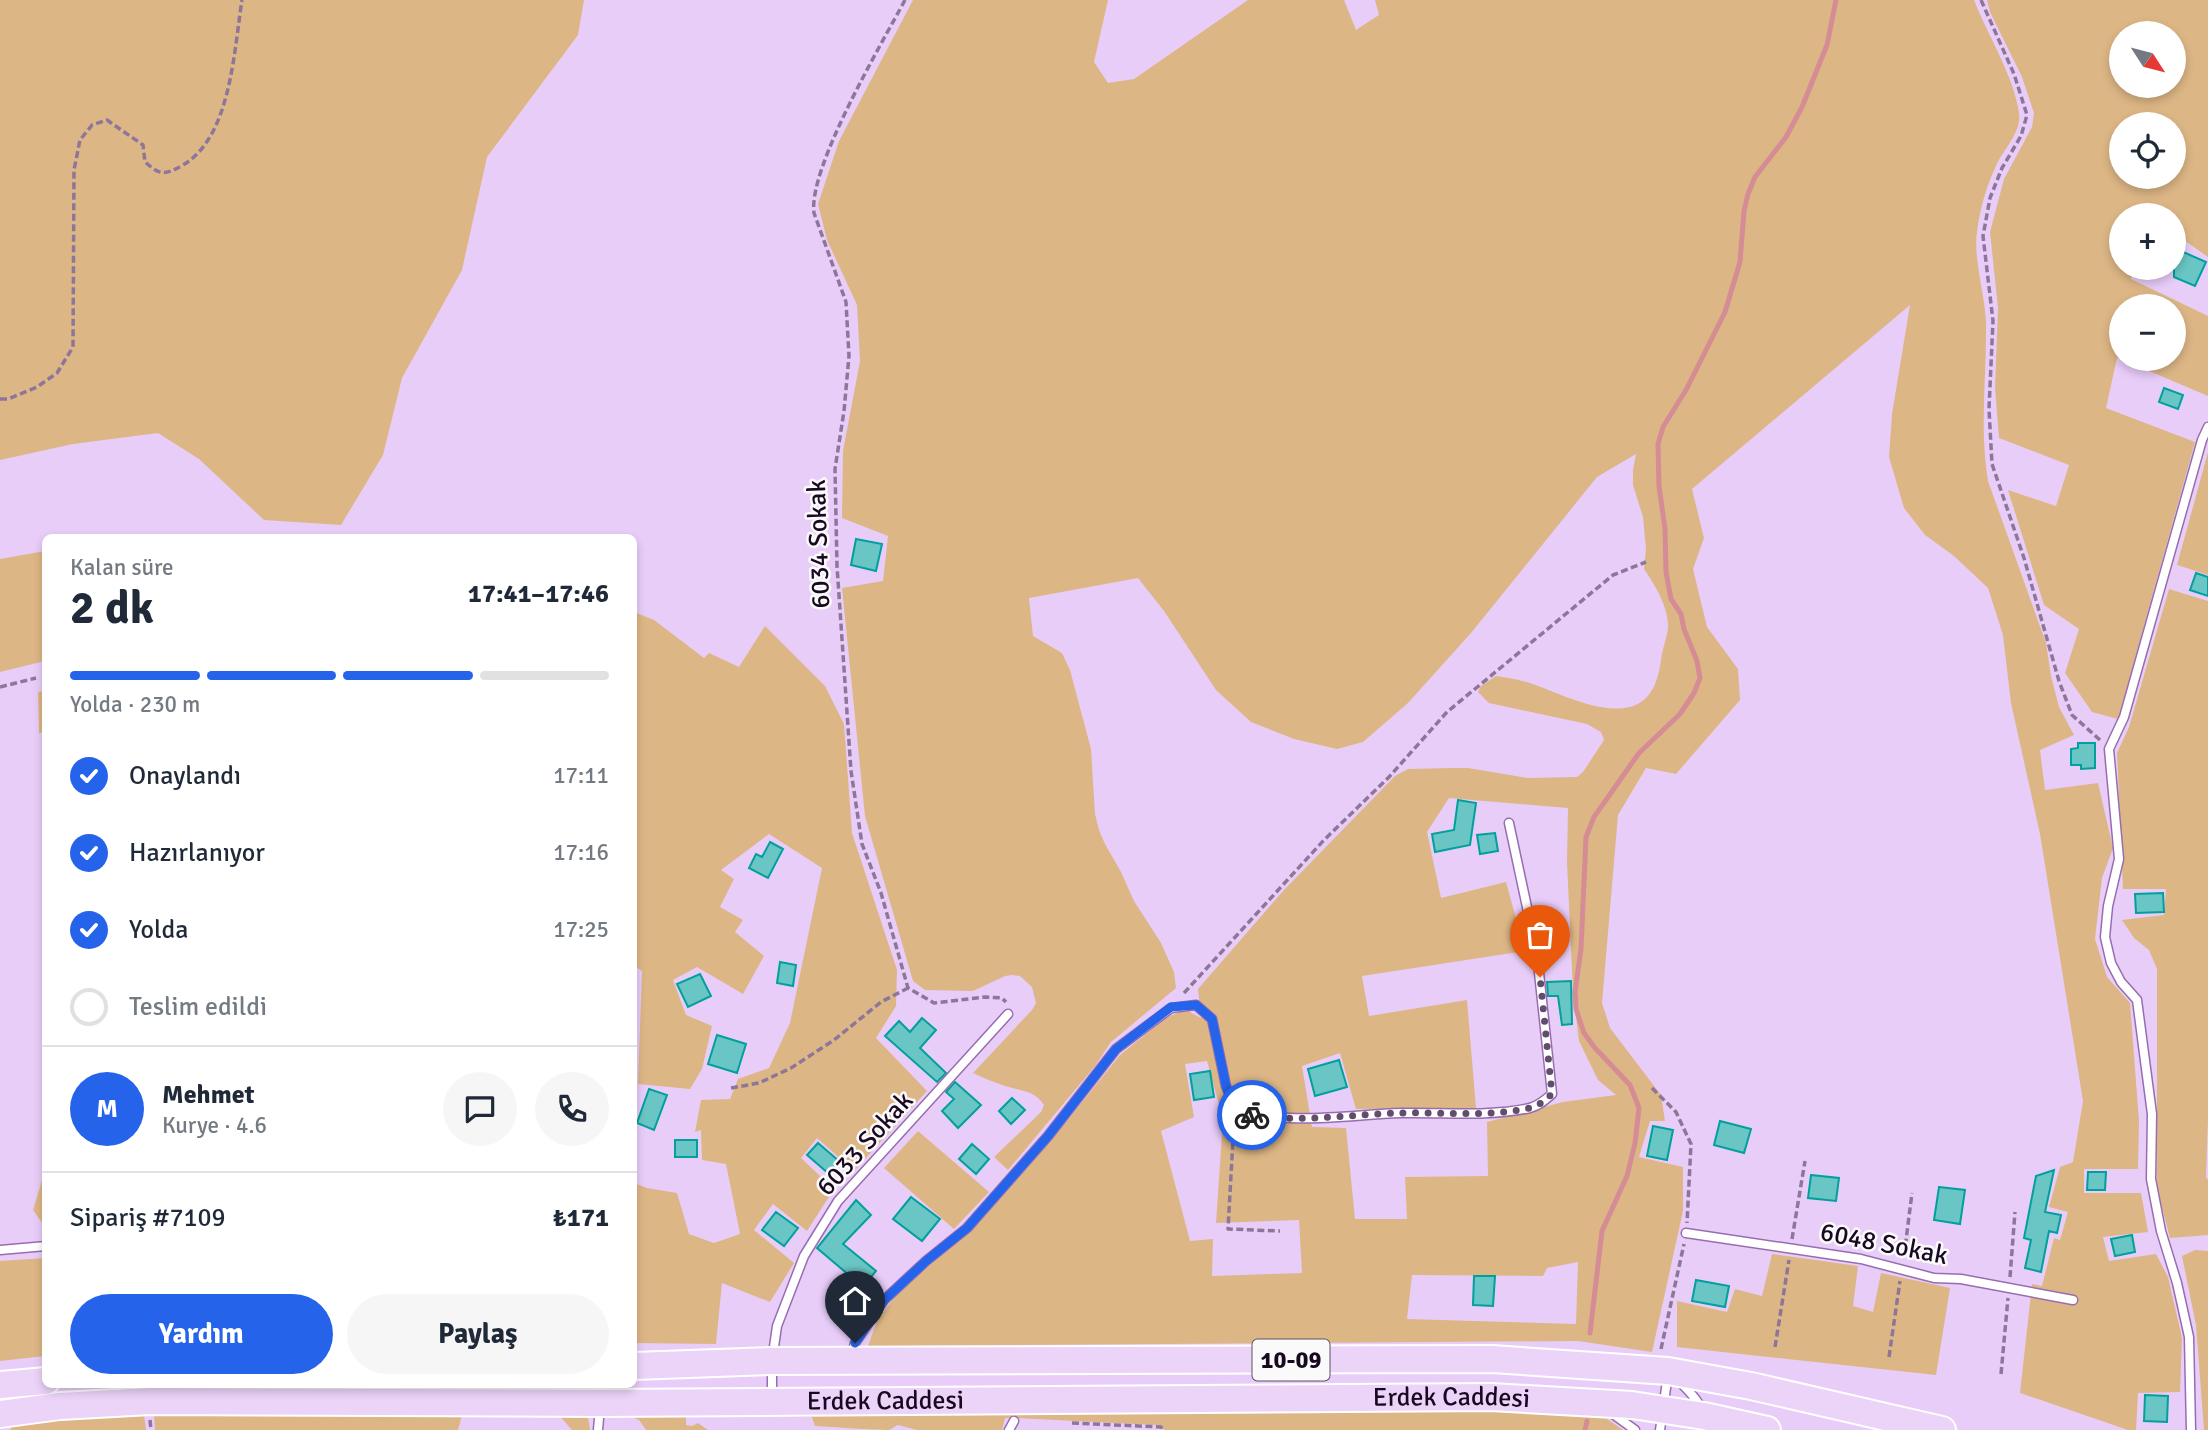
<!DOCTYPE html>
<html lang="tr">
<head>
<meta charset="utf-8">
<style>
	:root { --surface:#fff; --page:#f6f6f7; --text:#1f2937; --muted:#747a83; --line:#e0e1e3; --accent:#2563eb }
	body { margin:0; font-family:Signika,sans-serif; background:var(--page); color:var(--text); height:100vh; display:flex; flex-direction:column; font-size:26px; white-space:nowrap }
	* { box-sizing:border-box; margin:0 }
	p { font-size:23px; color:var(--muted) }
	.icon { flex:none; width:38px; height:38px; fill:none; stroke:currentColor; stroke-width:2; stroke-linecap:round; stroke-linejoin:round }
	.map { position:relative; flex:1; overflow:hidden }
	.panel { position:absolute; left:42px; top:534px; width:595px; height:854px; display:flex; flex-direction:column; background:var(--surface); border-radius:10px; box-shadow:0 4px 10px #0003 }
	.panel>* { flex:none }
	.needle { width:46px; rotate:126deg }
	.controls { position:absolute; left:2109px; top:21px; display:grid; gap:14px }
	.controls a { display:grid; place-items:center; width:77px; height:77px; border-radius:50%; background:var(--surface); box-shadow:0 4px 10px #0003; font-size:35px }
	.pin { position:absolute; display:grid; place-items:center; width:60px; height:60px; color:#fff; margin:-72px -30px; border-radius:50% 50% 50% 0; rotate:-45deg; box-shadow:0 0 7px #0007 }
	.pin .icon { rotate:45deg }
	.courier { position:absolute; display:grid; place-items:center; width:70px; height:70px; margin:-35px; border:5px solid #2563eb; border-radius:50%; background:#fff; color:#222; box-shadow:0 2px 9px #0007 }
	.head em { font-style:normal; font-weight:700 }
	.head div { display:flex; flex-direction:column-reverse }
	.head { display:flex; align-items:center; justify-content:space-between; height:119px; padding:0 28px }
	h1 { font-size:46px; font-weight:700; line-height:52px }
	.bar { display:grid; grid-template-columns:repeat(4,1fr); gap:10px 7px; align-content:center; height:84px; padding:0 28px }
	.bar i { height:9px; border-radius:5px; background:var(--line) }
	.bar .selected { background:var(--accent) }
	.bar p { grid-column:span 4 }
	.line { display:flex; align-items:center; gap:18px; padding:0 28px; border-top:2px solid var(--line) }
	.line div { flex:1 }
	.round { display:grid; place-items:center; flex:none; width:74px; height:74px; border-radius:37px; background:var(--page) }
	ol { padding:0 28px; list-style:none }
	li { display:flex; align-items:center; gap:21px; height:77px }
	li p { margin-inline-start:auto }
	li .icon { padding:7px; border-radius:50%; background:var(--accent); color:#fff; stroke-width:4 }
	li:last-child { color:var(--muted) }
	li i { width:38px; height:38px; border:4px solid var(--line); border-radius:50% }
	.button { display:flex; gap:14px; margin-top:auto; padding:14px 28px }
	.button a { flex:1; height:80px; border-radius:42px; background:var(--accent); color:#fff; font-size:28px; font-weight:700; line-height:80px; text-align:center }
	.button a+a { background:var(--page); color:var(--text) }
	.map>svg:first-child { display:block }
</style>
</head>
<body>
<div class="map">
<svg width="2208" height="1430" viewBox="0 0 2208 1430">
	<rect width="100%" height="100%" fill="#e9cdf9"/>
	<path fill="#ddb685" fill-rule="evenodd" d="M0,0H584L578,35L487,157L462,270L402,378L383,455L341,525L264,520L199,459L158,433L73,444L0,460Z
		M913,0H1108L1094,62L1108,83L1134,79L1248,0H1344L1356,30L1379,15L1375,0H1974C1988,36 2014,76 2019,113C2022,132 2003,150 1996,166C1986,187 1980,209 1977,232C1973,257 1985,295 1986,322C1987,376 1979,426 1988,481L2046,643L2051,676L2059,707L2074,735L2040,750L2045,790L2098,783L2113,848L2102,878L2095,939L2107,977L2130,1003L2139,1121L2138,1169H2084V1193H2141L2148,1232L2103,1237L2109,1261L2156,1254L2168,1277L2182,1338L2180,1392L2138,1393L2136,1430H2128L2020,1393L2032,1284L2042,1286L2054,1238L2060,1240L2068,1212L2049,1207L2060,1167L2073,1162L2083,1101L2040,834L2011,703L2003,635L1988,588L1954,556L1925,535L1904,508L1889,457L1892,414L1910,305L1692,489L1704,538L1693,569L1707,627L1738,669L1740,700L1676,774L1646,768L1618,815L1602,1003L1610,1028L1661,1095L1665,1121H1650L1639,1157L1683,1167V1211L1652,1352L1578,1341L868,1346L877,1321L896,1295L979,1221L1066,1122L1120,1055L1166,1018L1179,1012L1188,1011L1201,1018L1198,989L1284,890L1395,776L1408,769L1452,768H1468L1527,778L1577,777L1583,772L1604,740L1601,732L1587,724L1489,703L1478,692L1481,686L1496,676C1509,678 1521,680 1533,684C1561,694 1613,721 1641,702C1655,693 1659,674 1661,660C1662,649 1667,638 1668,628C1669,608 1655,585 1644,569L1646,549L1643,517L1633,485V470L1636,454L1597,477L1471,633L1408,703L1363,742L1337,749L1294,739L1251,722L1216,690L1164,611L1138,578L1029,598L1033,636L1062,653L1070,670L1091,749L1095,814L1099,830L1105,844L1121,872L1134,901L1161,943L1174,972L1176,988L1111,1042L1095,1066L1008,1170L994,1157L1041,1112L1044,1105C1035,1090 1020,1091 1005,1086C994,1082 983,1078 973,1073L1032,1010L1036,1003L1032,987L1020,976L1012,975L1005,976L973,991L925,990L913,981L865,816L842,588L883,581L888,536L842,518L843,451L860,361L857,305L827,240L818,204L839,141ZM1449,798L1568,808L1567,862L1573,993L1579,1041L1598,1080L1616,1095L1563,1102L1487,1122L1488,1176L1405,1177L1407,1219H1355L1346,1128L1312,1127L1302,1066L1340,1053L1356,1109L1476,1108L1467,1000L1369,1016L1362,976L1525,951L1506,882L1441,898L1427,832ZM1207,1061L1223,1119L1216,1223L1299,1220L1302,1273L1212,1276L1213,1239L1190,1241L1161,1131L1194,1117L1185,1064ZM1578,1262L1576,1324L1407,1319L1412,1275L1543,1276L1547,1268Z
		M1987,0H2208V257L2174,233V215H2121V268H2135L2131,279L2208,316V396L2121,359H2174V306H2121V359L2117,358L2106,408L2195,442L2118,719L2092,712L2065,673L2079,629L2044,605L2008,490L2056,506L2069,465L1999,438L1995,388L1998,308L1990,232L2004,179L2032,127L2034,113L2022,77L1990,12ZM2121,33H2174V86H2121ZM2121,124H2174V177H2121Z
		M2208,452V575L2177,565Z
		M45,551V661L0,672V559Z
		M2169,589L2208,601V1119L2206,1177L2208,1180V1235L2170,1238L2157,1188V969L2149,950L2134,938L2122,920L2164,915L2166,889H2123L2117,753L2129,727Z
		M634,612L654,620L704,658L709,653L739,667L765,626L825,686L844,724L852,833L897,970L896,1006L876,1038L927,1091L854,1171L817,1138L801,1158L834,1189L807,1231L773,1204L754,1230L794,1263L770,1302L722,1283L716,1344L634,1343V1183L647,1188L677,1193L689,1234L714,1243L740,1234L726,1164L702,1160L701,1130L695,1132L701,1100L730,1099L738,1079L769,1068L790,1023L822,868L769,834L721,870L734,879L720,907L743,920L735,932L764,956L743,994L697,967L673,980L686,1015L712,1026L702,1069L690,1089L638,1084L642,971L634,966Z
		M45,691V732L39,733L38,692Z
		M918,1131L989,1192L954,1229L884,1168Z
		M45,1170V1227L33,1210Z
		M2195,1250L2208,1251V1430H2204L2196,1325L2182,1256Z
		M1772,1254L1858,1266L1853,1306L1873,1312L1881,1273L1950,1288L1936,1375L1677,1347V1301L1727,1312L1735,1289L1762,1296Z
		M45,1258V1356L0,1361V1261Z
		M1490,1407L1603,1416L1623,1430H1165L1156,1425L1014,1418H1005L1002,1430H917L898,1425C895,1426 892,1429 889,1430C872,1430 834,1427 815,1426L812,1417L693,1415L686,1416V1425L692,1426L698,1423L708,1430H646L639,1420L626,1414Z
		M587,1411L590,1430H572L557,1413Z
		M85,1413L144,1415L146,1430H11L10,1422Z
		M361,1414L462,1415L458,1430H155L154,1415Z"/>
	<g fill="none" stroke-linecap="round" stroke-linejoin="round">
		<path stroke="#d58c94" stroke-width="5" d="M1590,1333L1602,1231L1627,1176L1635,1143L1639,1108L1630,1085L1595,1048L1584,1033L1576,1009L1575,992L1581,949L1586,837L1594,817L1639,753L1680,714L1694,693L1700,678L1697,661L1684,629L1681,614L1671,599L1666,572L1665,529L1659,486L1658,444L1663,427L1686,390L1725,312L1740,262L1744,211L1748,194L1755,177L1786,137L1802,107L1827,45L1836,0
			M1585,1430L1587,1421"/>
	</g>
	<path fill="#69c6c4" stroke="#00a09d" stroke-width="2" d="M2174,248L2206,262L2195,286L2174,277Z
		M2164,388L2183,395L2178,409L2159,402Z
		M856,539L882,544L876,571L851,565Z
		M2196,573L2208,577V596L2190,590Z
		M2078,743H2095V768L2081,769V765H2071V749L2078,748Z
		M1458,800L1476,803L1470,845L1435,852L1432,834L1454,830Z
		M1495,833L1498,851L1480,854L1477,835Z
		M770,842L783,849L768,878L749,868L756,854L762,857Z
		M2163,893L2164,912L2136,913L2135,894Z
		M780,962L796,965L793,986L777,983Z
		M700,974L711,996L688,1007L677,984Z
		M1571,981L1572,1024L1562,1025L1558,996H1548L1547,982Z
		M922,1018L936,1030L920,1048L946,1073L937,1082L885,1036L899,1021L910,1032Z
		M717,1035L746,1044L737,1073L708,1064Z
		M1339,1060L1347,1087L1315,1096L1308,1069Z
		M1210,1071L1214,1097L1194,1100L1190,1074Z
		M955,1082L981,1105L958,1128L942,1111L954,1099L946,1092Z
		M649,1089L667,1095L654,1130L637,1123Z
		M1012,1098L1025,1110L1011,1124L999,1111Z
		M1720,1121L1751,1129L1744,1153L1714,1145Z
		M1653,1126L1673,1130L1667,1160L1647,1156Z
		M675,1140H697V1157H675Z
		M818,1143L839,1161L828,1173L807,1155Z
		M972,1144L989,1159L976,1174L959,1159Z
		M2054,1170L2045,1212L2061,1215L2057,1233L2049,1231L2041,1272L2025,1268L2031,1240L2024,1238L2036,1176Z
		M2088,1172H2106L2105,1190H2087Z
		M1811,1175L1839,1178L1836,1201L1808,1198Z
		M1939,1187L1965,1190L1960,1224L1934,1220Z
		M911,1197L940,1219L922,1241L893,1219Z
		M856,1200L871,1215L843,1244L876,1271L863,1287L817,1248Z
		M776,1212L798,1228L784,1246L762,1230Z
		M2132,1235L2135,1252L2115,1256L2111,1239Z
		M1474,1276H1495L1493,1306L1473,1305Z
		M1696,1280L1729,1286L1725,1307L1692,1301Z
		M2145,1395L2168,1396L2167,1422L2144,1421Z"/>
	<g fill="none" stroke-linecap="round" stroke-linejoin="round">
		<defs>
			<path id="lane" d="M1686,1233L1861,1259L1934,1278L1961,1279L2073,1300
				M0,1250L46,1246
				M852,1355L855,1343L884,1300L926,1261L967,1228L1048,1136L1116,1049L1171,1008L1196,1005L1212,1019L1226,1086L1235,1109C1287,1126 1346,1115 1401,1113C1444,1112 1487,1117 1530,1108C1540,1105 1545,1100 1552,1094L1537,954L1509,823
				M1678,1380C1693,1395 1708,1408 1702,1430
				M772,1399V1361L777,1326L804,1256L838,1201L1008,1014
				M1609,1411L1635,1430
				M598,1430L600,1406
				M1009,1430L1014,1421
				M1660,1430L1668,1374
				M2191,1430L2189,1337L2177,1283L2161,1231L2151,1179L2152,1114L2137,1000L2121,982L2111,963L2105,937L2108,906L2119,859L2109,749L2124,717L2202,440L2208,427"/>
			<g id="primary">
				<path d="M634,1366L772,1361L1492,1359L1668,1371L1751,1386L1942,1430"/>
				<path d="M0,1385L46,1381"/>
				<path id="s1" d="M0,1414L60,1406L151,1401L600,1403L1491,1397L1632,1405L1704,1416L1767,1430"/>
			</g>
		</defs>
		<use href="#lane" stroke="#986db0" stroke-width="11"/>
		<use href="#primary" stroke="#fff" stroke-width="30"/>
		<path stroke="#8d769a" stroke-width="3.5" stroke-dasharray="7 3.5" stroke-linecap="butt" d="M905,0C881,45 808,168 814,213L846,302L849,356L844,411L835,469L837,566L851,771L862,844L881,893L908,988L934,1003L985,997L1002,998L1006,1002
			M1981,0L2014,74L2027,115L2021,136L2002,168L1990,198L1983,236L1993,321L1989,409L1992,464L2024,558L2059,681L2072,715L2100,740
			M0,399H8L37,387L57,373L73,347L74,170L80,140L92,125L107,120L143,145L145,162C160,175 164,176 183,165C231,137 234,50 242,0
			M0,687L36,678
			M1184,993L1324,840L1389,777L1447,712L1613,575L1646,562
			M731,1088L759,1083L791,1068L834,1040L881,1002L908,988
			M1652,1088L1676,1112L1691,1144L1687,1223
			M1234,1122L1228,1229L1280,1231
			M1792,1239L1805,1161
			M1904,1256L1912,1193
			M2010,1277L2015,1212
			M1775,1347L1789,1260
			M1661,1349L1684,1244
			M1889,1357L1900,1281
			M2001,1374L2008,1298
			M150,1420L151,1430
			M1072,1423L1161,1427L1162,1430"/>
		<use href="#lane" stroke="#fff" stroke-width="8"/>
		<use href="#primary" stroke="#ecd4f9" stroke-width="26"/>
	</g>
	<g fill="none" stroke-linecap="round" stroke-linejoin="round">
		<path stroke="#624d6d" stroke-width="7" stroke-dasharray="0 12.6" d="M1252,1115C1301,1123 1353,1114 1402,1113C1445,1112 1488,1117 1530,1108C1540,1105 1545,1100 1552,1094L1540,977"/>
		<path stroke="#2563eb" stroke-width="9" d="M855,1343L884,1300L926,1261L967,1228L1048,1136L1116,1049L1171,1007L1196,1005L1212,1019L1226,1086L1235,1109L1252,1115"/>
	</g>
	<g text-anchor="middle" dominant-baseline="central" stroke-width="5" stroke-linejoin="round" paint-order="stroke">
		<rect fill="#fafafa" stroke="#5c5162" stroke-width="2" x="1252.5" y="1339.5" width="77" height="41" rx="5"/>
		<g font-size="24" font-weight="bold" fill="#190821">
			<text x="1291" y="1360">10-09</text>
		</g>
		<g font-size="26" fill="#190821" stroke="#fafafa">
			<text transform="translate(819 544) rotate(-92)">6034 Sokak</text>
			<text transform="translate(865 1144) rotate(-48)">6033 Sokak</text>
			<text transform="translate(1884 1244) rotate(11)">6048 Sokak</text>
			<text stroke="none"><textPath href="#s1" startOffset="1452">Erdek Caddesi</textPath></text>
			<text stroke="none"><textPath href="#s1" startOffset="886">Erdek Caddesi</textPath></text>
		</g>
	</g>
</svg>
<div class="controls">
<a><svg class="needle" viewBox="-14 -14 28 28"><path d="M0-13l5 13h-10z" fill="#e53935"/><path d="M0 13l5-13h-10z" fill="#747a83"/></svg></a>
<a><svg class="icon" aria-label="locate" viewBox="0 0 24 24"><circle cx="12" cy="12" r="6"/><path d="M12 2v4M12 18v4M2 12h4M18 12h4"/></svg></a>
<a>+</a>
<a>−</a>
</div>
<div class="pin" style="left:1540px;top:977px;background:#ea580c"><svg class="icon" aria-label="bag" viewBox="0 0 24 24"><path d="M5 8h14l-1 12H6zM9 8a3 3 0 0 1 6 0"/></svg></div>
<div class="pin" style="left:855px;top:1343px;background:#1f2937"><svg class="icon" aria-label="home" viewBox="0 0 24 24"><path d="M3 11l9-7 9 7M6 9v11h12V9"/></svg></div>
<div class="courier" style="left:1252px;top:1115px"><svg class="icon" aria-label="bike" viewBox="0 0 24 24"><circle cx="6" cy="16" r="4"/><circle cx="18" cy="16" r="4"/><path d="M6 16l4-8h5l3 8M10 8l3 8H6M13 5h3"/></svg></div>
<section class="panel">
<div class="head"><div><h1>2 dk</h1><p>Kalan süre</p></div><em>17:41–17:46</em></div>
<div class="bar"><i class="selected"></i><i class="selected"></i><i class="selected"></i><i></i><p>Yolda · 230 m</p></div>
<ol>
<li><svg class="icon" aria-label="check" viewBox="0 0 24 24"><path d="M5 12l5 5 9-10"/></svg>Onaylandı<p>17:11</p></li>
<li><svg class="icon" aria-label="check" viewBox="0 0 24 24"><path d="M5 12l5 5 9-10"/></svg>Hazırlanıyor<p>17:16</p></li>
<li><svg class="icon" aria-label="check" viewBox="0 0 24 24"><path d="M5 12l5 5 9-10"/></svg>Yolda<p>17:25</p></li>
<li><i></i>Teslim edildi</li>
</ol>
<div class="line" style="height:126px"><b class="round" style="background:var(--accent);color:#fff">M</b><div><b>Mehmet</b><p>Kurye · 4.6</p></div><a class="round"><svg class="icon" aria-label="chat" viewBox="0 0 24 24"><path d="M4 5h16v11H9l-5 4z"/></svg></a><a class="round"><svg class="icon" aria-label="phone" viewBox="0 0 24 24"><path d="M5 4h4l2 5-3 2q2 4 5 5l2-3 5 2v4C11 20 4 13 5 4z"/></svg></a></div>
<div class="line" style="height:91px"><div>Sipariş #7109</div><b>₺171</b></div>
<div class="button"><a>Yardım</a><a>Paylaş</a></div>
</section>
</div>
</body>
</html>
